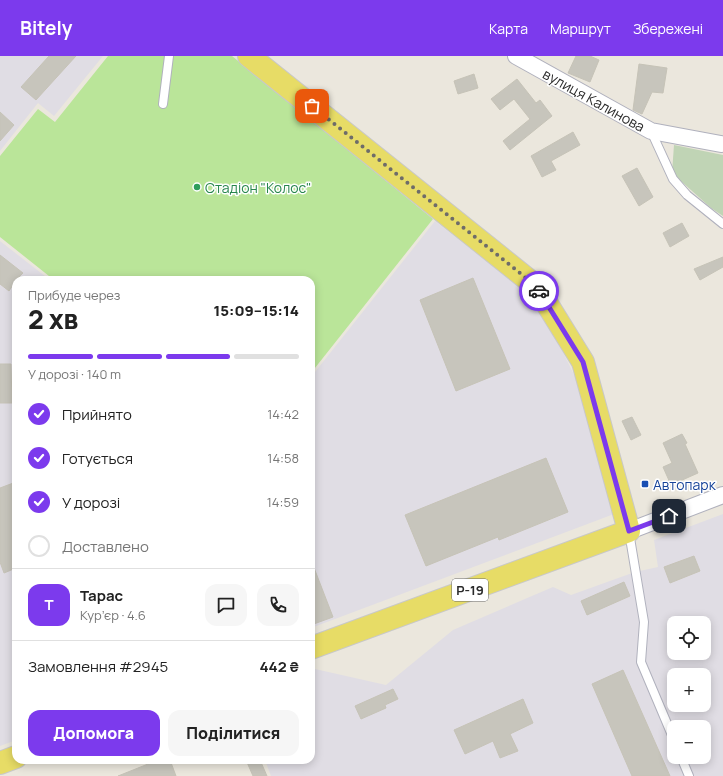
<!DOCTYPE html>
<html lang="uk">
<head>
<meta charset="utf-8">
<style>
	:root { --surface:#fff; --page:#f6f6f6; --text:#222; --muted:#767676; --line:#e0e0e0; --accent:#7c3aed }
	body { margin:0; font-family:Manrope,sans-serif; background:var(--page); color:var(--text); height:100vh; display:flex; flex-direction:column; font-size:15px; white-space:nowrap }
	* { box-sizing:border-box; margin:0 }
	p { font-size:13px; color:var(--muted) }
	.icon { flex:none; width:22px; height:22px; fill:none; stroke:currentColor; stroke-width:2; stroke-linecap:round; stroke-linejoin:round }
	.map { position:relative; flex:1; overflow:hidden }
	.details { position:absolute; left:12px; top:220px; width:303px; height:488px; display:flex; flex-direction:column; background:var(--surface); border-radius:12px; box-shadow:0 2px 10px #0003 }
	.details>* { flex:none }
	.fabs { position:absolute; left:667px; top:560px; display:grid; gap:8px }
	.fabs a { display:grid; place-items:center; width:44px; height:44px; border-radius:8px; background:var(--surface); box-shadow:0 2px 10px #0003; font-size:20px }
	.pin { position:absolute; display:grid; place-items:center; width:34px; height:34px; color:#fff; margin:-17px; border-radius:8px; box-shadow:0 2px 6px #0006 }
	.courier { position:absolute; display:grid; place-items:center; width:40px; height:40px; margin:-20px; border:3px solid #7c3aed; border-radius:50%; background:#fff; color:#222; box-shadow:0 1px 5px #0007 }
	.summary em { font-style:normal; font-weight:800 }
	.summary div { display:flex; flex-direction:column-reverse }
	.summary { display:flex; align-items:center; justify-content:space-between; height:68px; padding:0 16px }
	h1 { font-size:26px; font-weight:800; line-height:30px }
	.bar { display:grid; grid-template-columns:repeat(4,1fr); gap:6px 4px; align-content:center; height:48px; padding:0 16px }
	.bar i { height:5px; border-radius:3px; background:var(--line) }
	.bar .active { background:var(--accent) }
	.bar p { grid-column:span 4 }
	.line { display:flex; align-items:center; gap:10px; padding:0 16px; border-top:1px solid var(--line) }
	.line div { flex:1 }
	.round { display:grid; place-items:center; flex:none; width:42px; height:42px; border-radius:12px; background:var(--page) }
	ol { padding:0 16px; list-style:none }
	li { display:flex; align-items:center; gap:12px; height:44px }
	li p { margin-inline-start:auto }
	li .icon { padding:4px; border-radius:50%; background:var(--accent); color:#fff; stroke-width:4 }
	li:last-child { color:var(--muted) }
	li i { width:22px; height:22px; border:2px solid var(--line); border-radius:50% }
	.button { display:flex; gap:8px; margin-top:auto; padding:8px 16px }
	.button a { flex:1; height:46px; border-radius:12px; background:var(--accent); color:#fff; font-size:16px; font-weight:800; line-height:46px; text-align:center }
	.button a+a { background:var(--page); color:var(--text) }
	header { display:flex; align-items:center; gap:24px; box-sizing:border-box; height:56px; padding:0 20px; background:var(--accent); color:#fff }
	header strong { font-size:19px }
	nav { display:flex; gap:22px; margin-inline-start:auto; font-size:14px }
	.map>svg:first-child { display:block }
</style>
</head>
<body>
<header>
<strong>Bitely</strong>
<nav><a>Карта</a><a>Маршрут</a><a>Збережені</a></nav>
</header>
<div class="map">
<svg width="723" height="720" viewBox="0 0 723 720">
	<rect width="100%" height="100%" fill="#ebe7dd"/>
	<path fill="#e0dde4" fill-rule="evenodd" d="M0,0H103L54,60L38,47L0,95Z
		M435,165L522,233L554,278L578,327L614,458L311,572V321Z
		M0,185L50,224H16V684L0,690Z
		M723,458V720H271L265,704H311V614L315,613L386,629L453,574L553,531L571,539L635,516L658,511L654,484ZM674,567H704V597H674ZM674,619H704V649H674ZM674,671H704V701H674Z"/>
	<path fill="#c0d4b5" d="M674,89L723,99V160L711,152L672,117Z"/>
	<path fill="#bae599" d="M108,0H232L433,163L311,317V224H54L0,181V100L38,53L55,66Z"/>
	<path fill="#c7c5bc" stroke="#c6c3b7" d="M49,0H76L36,44L21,31Z
		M576,0H590L599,4L590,26L568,17Z
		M639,8L667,12L663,37L652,36L642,58L633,54Z
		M474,18L478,32L458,38L454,25Z
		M517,23L536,47L540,44L552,60L510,94L503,85L530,63L514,43L500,54L491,43Z
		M0,56L14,69L0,85Z
		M573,76L580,89L551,105L556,114L542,121L531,100Z
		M637,112L653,141L639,150L622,120Z
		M682,167L689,180L670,191L663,177Z
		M0,199L23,217L16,224L9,235L0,228Z
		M723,201V211L700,224L694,213Z
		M473,222L510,313L456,335L420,244Z
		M0,308H11L12,347H0Z
		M632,361L641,379L631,384L622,365Z
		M682,378L687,387L685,388L698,417L671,429L663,411L672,407L663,387Z
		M546,402L568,456L499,484L498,481L426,510L405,459Z
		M16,426V512L4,517L0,506V432Z
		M694,500L700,515L670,527L664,511Z
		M311,504L333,561L311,569Z
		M624,526L630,540L587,559L581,545Z
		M623,614L670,720H632L592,628Z
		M393,633L398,643L385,649L386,652L361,663L355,650Z
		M523,643L533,667L510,678L518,695L500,702L493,685L465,698L454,674Z
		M158,704H170L176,720H118Z
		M246,704H260L267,720H253Z"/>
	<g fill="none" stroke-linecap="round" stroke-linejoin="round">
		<defs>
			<path id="service" d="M163,48L169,0
				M651,75L673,123L687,139L723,168
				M629,476L644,566L641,606L674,684
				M681,701L689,720"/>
			<path id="minor" d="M516,0L651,75L721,88
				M629,475L723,439"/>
			<path id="primary" d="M249,0L536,230L583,306L629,475L311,592
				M0,707L16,701"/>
		</defs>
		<use href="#service" stroke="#b0b1bd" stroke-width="10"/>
		<use href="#minor" stroke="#b0b1bd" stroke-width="18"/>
		<use href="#primary" stroke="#c8c8c8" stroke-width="24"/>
		<use href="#service" stroke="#fff" stroke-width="8"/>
		<use href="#minor" stroke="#fff" stroke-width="16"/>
		<use href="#primary" stroke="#e7dc66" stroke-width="22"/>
	</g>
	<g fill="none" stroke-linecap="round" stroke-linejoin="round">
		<path stroke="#6e6c69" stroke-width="4" stroke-dasharray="0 7.2" d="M312,50L536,230L539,235"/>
		<path stroke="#7c3aed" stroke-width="5" d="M539,235L583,306L629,475L669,460"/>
	</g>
	<circle fill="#2e9e5b" stroke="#fff" stroke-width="1.5" cx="197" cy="131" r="4"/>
	<rect fill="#1a4fb4" stroke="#fff" stroke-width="1.5" x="641" y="424" width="8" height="8" rx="2"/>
	<g text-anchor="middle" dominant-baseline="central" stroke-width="3" stroke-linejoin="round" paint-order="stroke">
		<rect fill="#fff" stroke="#6a6a6a" stroke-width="1" x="452" y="523" width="36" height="22" rx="3"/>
		<g font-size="13" font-weight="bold" fill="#2a2a2a">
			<text x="470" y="534">Р-19</text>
		</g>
		<g font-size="14" fill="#2a2a2a" stroke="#fff">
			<text transform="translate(594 44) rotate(29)">вулиця Калинова</text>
		</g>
		<g font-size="14" fill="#27864d" stroke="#fff" text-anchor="start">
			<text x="205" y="131">Стадіон "Колос"</text>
		</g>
		<g font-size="14" fill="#164399" stroke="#fff" text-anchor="start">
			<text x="653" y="428">Автопарк</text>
		</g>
	</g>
</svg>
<div class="fabs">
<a><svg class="icon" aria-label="locate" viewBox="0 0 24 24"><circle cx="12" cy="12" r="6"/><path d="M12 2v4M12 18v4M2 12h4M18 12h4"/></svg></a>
<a>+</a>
<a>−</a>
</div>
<div class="pin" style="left:312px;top:50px;background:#ea580c"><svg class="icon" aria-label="bag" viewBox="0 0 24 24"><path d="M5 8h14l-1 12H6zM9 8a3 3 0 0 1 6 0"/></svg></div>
<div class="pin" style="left:669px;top:460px;background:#1f2937"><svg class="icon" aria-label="home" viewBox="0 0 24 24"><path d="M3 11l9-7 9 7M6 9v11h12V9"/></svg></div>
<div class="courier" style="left:539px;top:235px"><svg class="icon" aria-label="car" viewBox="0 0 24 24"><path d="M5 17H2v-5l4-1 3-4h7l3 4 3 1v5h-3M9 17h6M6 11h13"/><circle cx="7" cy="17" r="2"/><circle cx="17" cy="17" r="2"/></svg></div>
<section class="details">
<div class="summary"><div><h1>2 хв</h1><p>Прибуде через</p></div><em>15:09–15:14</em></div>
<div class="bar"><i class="active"></i><i class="active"></i><i class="active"></i><i></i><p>У дорозі · 140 m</p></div>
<ol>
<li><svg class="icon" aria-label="check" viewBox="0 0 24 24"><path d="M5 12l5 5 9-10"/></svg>Прийнято<p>14:42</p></li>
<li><svg class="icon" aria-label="check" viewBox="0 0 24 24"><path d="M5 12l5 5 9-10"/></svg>Готується<p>14:58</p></li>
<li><svg class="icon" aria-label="check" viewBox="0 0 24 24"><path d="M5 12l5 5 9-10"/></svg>У дорозі<p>14:59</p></li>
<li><i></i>Доставлено</li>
</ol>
<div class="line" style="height:72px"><b class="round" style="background:var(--accent);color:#fff">Т</b><div><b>Тарас</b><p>Кур’єр · 4.6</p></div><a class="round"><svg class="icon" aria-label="chat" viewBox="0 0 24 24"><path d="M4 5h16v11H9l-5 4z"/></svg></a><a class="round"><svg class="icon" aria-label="phone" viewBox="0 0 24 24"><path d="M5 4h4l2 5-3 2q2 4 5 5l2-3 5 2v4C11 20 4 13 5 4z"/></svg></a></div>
<div class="line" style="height:52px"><div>Замовлення #2945</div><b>442 ₴</b></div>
<div class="button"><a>Допомога</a><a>Поділитися</a></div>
</section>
</div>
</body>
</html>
